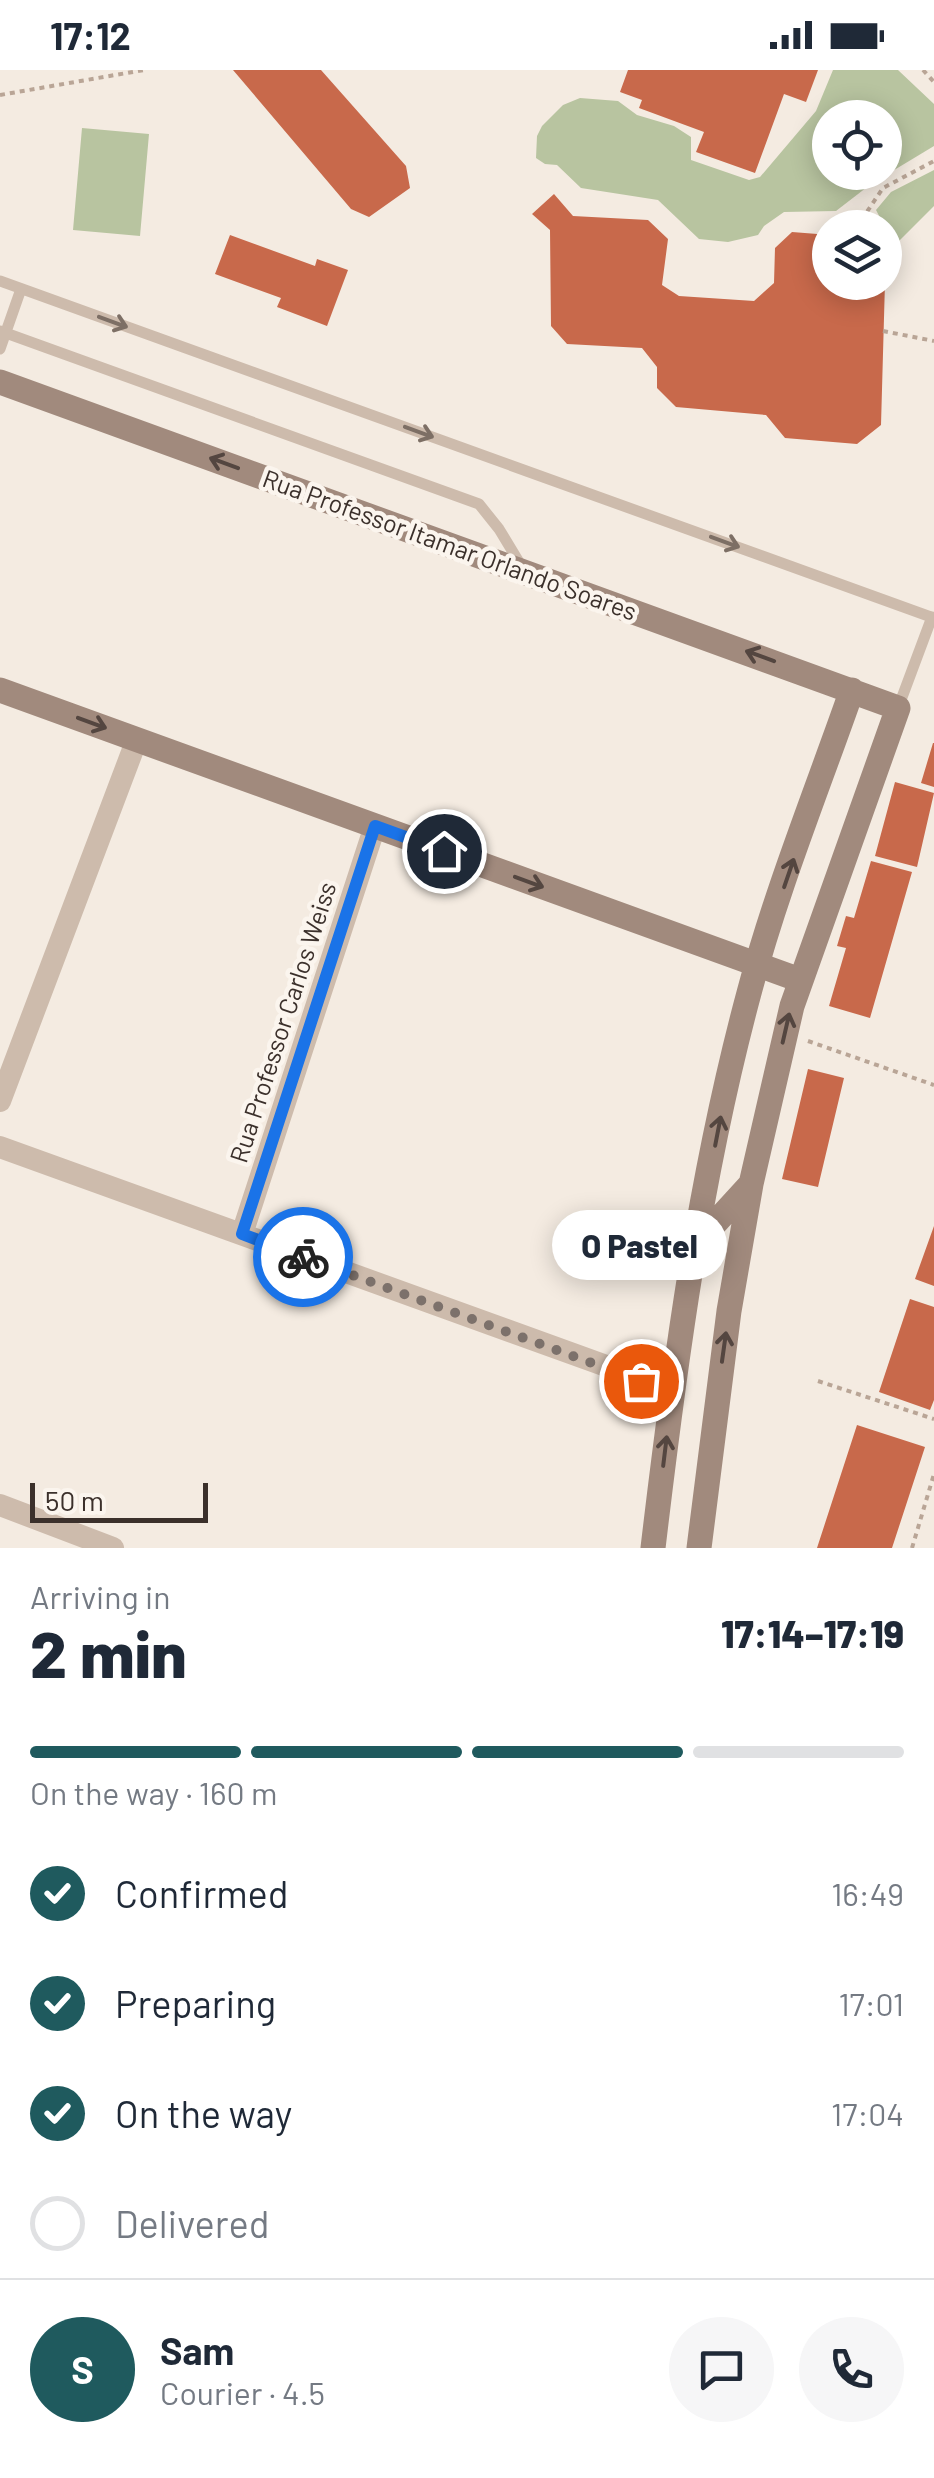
<!DOCTYPE html>
<html lang="en">
<head>
<meta charset="utf-8">
<style>
	:root { --surface:#fff; --page:#f6f6f7; --text:#1f2937; --muted:#747a83; --line:#e0e1e3; --accent:#1f5a5e }
	body { margin:0; font-family:Barlow,sans-serif; background:var(--page); color:var(--text); height:100vh; display:flex; flex-direction:column; font-size:38px; white-space:nowrap }
	* { box-sizing:border-box; margin:0 }
	p { font-size:32px; color:var(--muted) }
	.icon { flex:none; width:55px; height:55px; fill:none; stroke:currentColor; stroke-width:2; stroke-linecap:round; stroke-linejoin:round }
	.map { position:relative; height:1478px; overflow:hidden }
	.panel { display:flex; flex-direction:column; background:var(--surface); flex:1 }
	.panel>* { flex:none }
	.tools { position:absolute; left:812px; top:30px; display:grid; gap:20px }
	.tools a { display:grid; place-items:center; width:90px; height:90px; border-radius:50%; background:var(--surface); box-shadow:0 5px 25px #0003; font-size:50px }
	.scale { position:absolute; left:30px; bottom:25px; width:178px; box-sizing:border-box; padding-left:10px; border:5px solid #3b302b; border-top:0; font-size:28px; line-height:35px; white-space:nowrap; color:#3b302b; -webkit-text-stroke:8px #fbf5ee; paint-order:stroke }
	.pin { position:absolute; display:grid; place-items:center; width:85px; height:85px; color:#fff; margin:-42px; border:5px solid #fff; border-radius:50%; box-shadow:0 2px 10px #0007 }
	.courier { position:absolute; display:grid; place-items:center; width:100px; height:100px; margin:-50px; border:8px solid #1a73e8; border-radius:50%; background:#fff; color:#222; box-shadow:0 2px 12px #0007 }
	.bubble { position:absolute; height:70px; border-radius:35px; background:var(--surface); box-shadow:0 5px 25px #0003; font-size:32px; font-weight:800; line-height:70px; text-align:center }
	.headline em { font-style:normal; font-weight:800 }
	.headline div { display:flex; flex-direction:column-reverse }
	.headline { display:flex; align-items:center; justify-content:space-between; height:170px; padding:0 30px }
	h1 { font-size:65px; font-weight:800; line-height:75px }
	.bar { display:grid; grid-template-columns:repeat(4,1fr); gap:15px 10px; align-content:center; height:120px; padding:0 30px }
	.bar i { height:12px; border-radius:8px; background:var(--line) }
	.bar .selected { background:var(--accent) }
	.bar p { grid-column:span 4 }
	.line { display:flex; align-items:center; gap:25px; padding:0 30px; border-top:2px solid var(--line) }
	.line div { flex:1 }
	.round { display:grid; place-items:center; flex:none; width:105px; height:105px; border-radius:52px; background:var(--page) }
	ol { padding:0 30px; list-style:none }
	li { display:flex; align-items:center; gap:30px; height:110px }
	li p { margin-inline-start:auto }
	li .icon { padding:10px; border-radius:50%; background:var(--accent); color:#fff; stroke-width:4 }
	li:last-child { color:var(--muted) }
	li i { width:55px; height:55px; border:5px solid var(--line); border-radius:50% }
	.status { display:flex; justify-content:space-between; align-items:center; height:70px; padding:0 50px; background:var(--surface); direction:ltr }
	.status svg { height:28px; fill:currentColor }
	.map>svg:first-child { display:block }
</style>
</head>
<body>
<div class="status"><b>17:12</b><svg viewBox="0 0 49 12"><path d="M0 12V9h3v3zM5 12V6h3v6zM10 12V3h3v9zM15 12V0h3v12zM26 1h20v11H26zM47 4h2v5h-2z"/></svg></div>
<div class="map">
<svg width="934" height="1478" viewBox="0 0 934 1478">
	<rect width="100%" height="100%" fill="#f4ebe1"/>
	<path fill="#b8c4a0" fill-rule="evenodd" d="M833,0H898L934,34V76L871,114L836,141L784,142L764,156L758,165L728,172L699,169L658,130L581,118L557,95L545,94L536,88L537,66L542,56L563,35L580,28L618,31L637,45L674,56L691,67V90L749,110L760,107L816,41ZM830,48H885V102H830Z
		M82,58L149,64L140,166L73,160Z
		M934,100V136L899,171L888,163L876,140L891,122Z"/>
	<path fill="#c8694b" d="M233,0H321L406,96L410,118L369,147L351,139Z
		M628,0H818L806,32L784,24L755,103L696,82L704,62L639,38L642,30L620,22Z
		M554,124L573,146L648,150L668,169L662,215L679,226L754,231L774,213L775,178L792,162L830,165V212H885L881,355L857,374L785,368L766,345L676,337L657,318V297L642,278L567,274L551,256L550,160L532,144Z
		M230,165L315,196L317,189L348,200L327,256L277,237L281,228L215,204Z
		M933,673H934V717L921,713Z
		M895,712L934,723L917,797L875,786Z
		M871,791L912,802L870,948L829,936L846,878L837,876L846,846L854,848Z
		M808,999L844,1008L818,1117L782,1109Z
		M934,1156V1216L915,1209Z
		M910,1229L934,1237V1330L930,1340L879,1322Z
		M857,1355L925,1377L892,1478H817Z"/>
	<g fill="none" stroke-linecap="round" stroke-linejoin="round">
		<path stroke="#b9a596" stroke-width="4" stroke-dasharray="5 5" stroke-linecap="butt" d="M923,0L934,12
			M0,25L144,0
			M856,158L883,118L934,91
			M883,261L934,271
			M808,971L934,1015
			M818,1311L934,1349
			M912,1478L934,1404"/>
		<path stroke="#cdbbac" stroke-width="11" d="M0,211L934,548
			M0,261L479,434L499,459L522,497
			M0,279L21,219
			M898,638L932,547"/>
		<path stroke="#cdbbac" stroke-width="22" d="M0,1031L137,669
			M0,1077L670,1319
			M242,1164L375,756
			M0,1435L113,1478"/>
		<path stroke="#a18a7d" stroke-width="25" d="M0,312L898,638L792,936L751,1114L729,1241L699,1478
			M0,620L800,910
			M696,1174L750,1115
			M653,1478C675,1292 700,1105 749,923C776,821 817,720 852,620"/>
	</g>
	<defs><path id="oneway-shaft" d="M-6 0H5M1.5-3L5.5 0L1.5 3" fill="none" stroke-width="1.6" stroke-linecap="round" stroke-linejoin="round" transform="scale(2.5)"/></defs>
	<g stroke="#7d6f65">
		<use href="#oneway-shaft" transform="translate(113 252) rotate(20)"/>
		<use href="#oneway-shaft" transform="translate(419 362) rotate(20)"/>
		<use href="#oneway-shaft" transform="translate(725 472) rotate(20)"/>
	</g>
	<g stroke="#544640">
		<use href="#oneway-shaft" transform="translate(224 393) rotate(-160)"/>
		<use href="#oneway-shaft" transform="translate(760 586) rotate(-160)"/>
		<use href="#oneway-shaft" transform="translate(92 653) rotate(20)"/>
		<use href="#oneway-shaft" transform="translate(789 803) rotate(-71)"/>
		<use href="#oneway-shaft" transform="translate(529 812) rotate(20)"/>
		<use href="#oneway-shaft" transform="translate(786 958) rotate(-77)"/>
		<use href="#oneway-shaft" transform="translate(718 1061) rotate(-79)"/>
		<use href="#oneway-shaft" transform="translate(724 1277) rotate(-82)"/>
		<use href="#oneway-shaft" transform="translate(665 1381) rotate(-83)"/>
	</g>
	<g fill="none" stroke-linecap="round" stroke-linejoin="round">
		<path stroke="#7c716b" stroke-width="10" stroke-dasharray="0 18" d="M303,1187L641,1311"/>
		<path stroke="#1a73e8" stroke-width="12" d="M303,1187L242,1164L375,756L444,781"/>
	</g>
	<g text-anchor="middle" dominant-baseline="central" stroke-width="9" stroke-linejoin="round" paint-order="stroke">
		<g font-size="25" fill="#3b302b" stroke="#fbf5ee">
			<text transform="translate(450 474) rotate(20)">Rua Professor Itamar Orlando Soares</text>
			<text transform="translate(282 952) rotate(-72)">Rua Professor Carlos Weiss</text>
		</g>
	</g>
</svg>
<div class="tools">
<a><svg class="icon" aria-label="locate" viewBox="0 0 24 24"><circle cx="12" cy="12" r="6"/><path d="M12 2v4M12 18v4M2 12h4M18 12h4"/></svg></a>
<a><svg class="icon" aria-label="layers" viewBox="0 0 24 24"><path d="M12 4l9 5-9 5-9-5zM3 14l9 5 9-5"/></svg></a>
</div>
<div class="scale">50 m</div>
<div class="pin" style="left:641px;top:1311px;background:#ea580c"><svg class="icon" aria-label="bag" viewBox="0 0 24 24"><path d="M5 8h14l-1 12H6zM9 8a3 3 0 0 1 6 0"/></svg></div>
<div class="pin" style="left:444px;top:781px;background:#1f2937"><svg class="icon" aria-label="home" viewBox="0 0 24 24"><path d="M3 11l9-7 9 7M6 9v11h12V9"/></svg></div>
<div class="courier" style="left:303px;top:1187px"><svg class="icon" aria-label="bike" viewBox="0 0 24 24"><circle cx="6" cy="16" r="4"/><circle cx="18" cy="16" r="4"/><path d="M6 16l4-8h5l3 8M10 8l3 8H6M13 5h3"/></svg></div>
<div class="bubble" style="left:552px;top:1140px;width:175px">O Pastel</div>
</div>
<section class="panel">
<div class="headline"><div><h1>2 min</h1><p>Arriving in</p></div><em>17:14–17:19</em></div>
<div class="bar"><i class="selected"></i><i class="selected"></i><i class="selected"></i><i></i><p>On the way · 160 m</p></div>
<ol>
<li><svg class="icon" aria-label="check" viewBox="0 0 24 24"><path d="M5 12l5 5 9-10"/></svg>Confirmed<p>16:49</p></li>
<li><svg class="icon" aria-label="check" viewBox="0 0 24 24"><path d="M5 12l5 5 9-10"/></svg>Preparing<p>17:01</p></li>
<li><svg class="icon" aria-label="check" viewBox="0 0 24 24"><path d="M5 12l5 5 9-10"/></svg>On the way<p>17:04</p></li>
<li><i></i>Delivered</li>
</ol>
<div class="line" style="height:180px"><b class="round" style="background:var(--accent);color:#fff">S</b><div><b>Sam</b><p>Courier · 4.5</p></div><a class="round"><svg class="icon" aria-label="chat" viewBox="0 0 24 24"><path d="M4 5h16v11H9l-5 4z"/></svg></a><a class="round"><svg class="icon" aria-label="phone" viewBox="0 0 24 24"><path d="M5 4h4l2 5-3 2q2 4 5 5l2-3 5 2v4C11 20 4 13 5 4z"/></svg></a></div>
</section>
</body>
</html>
